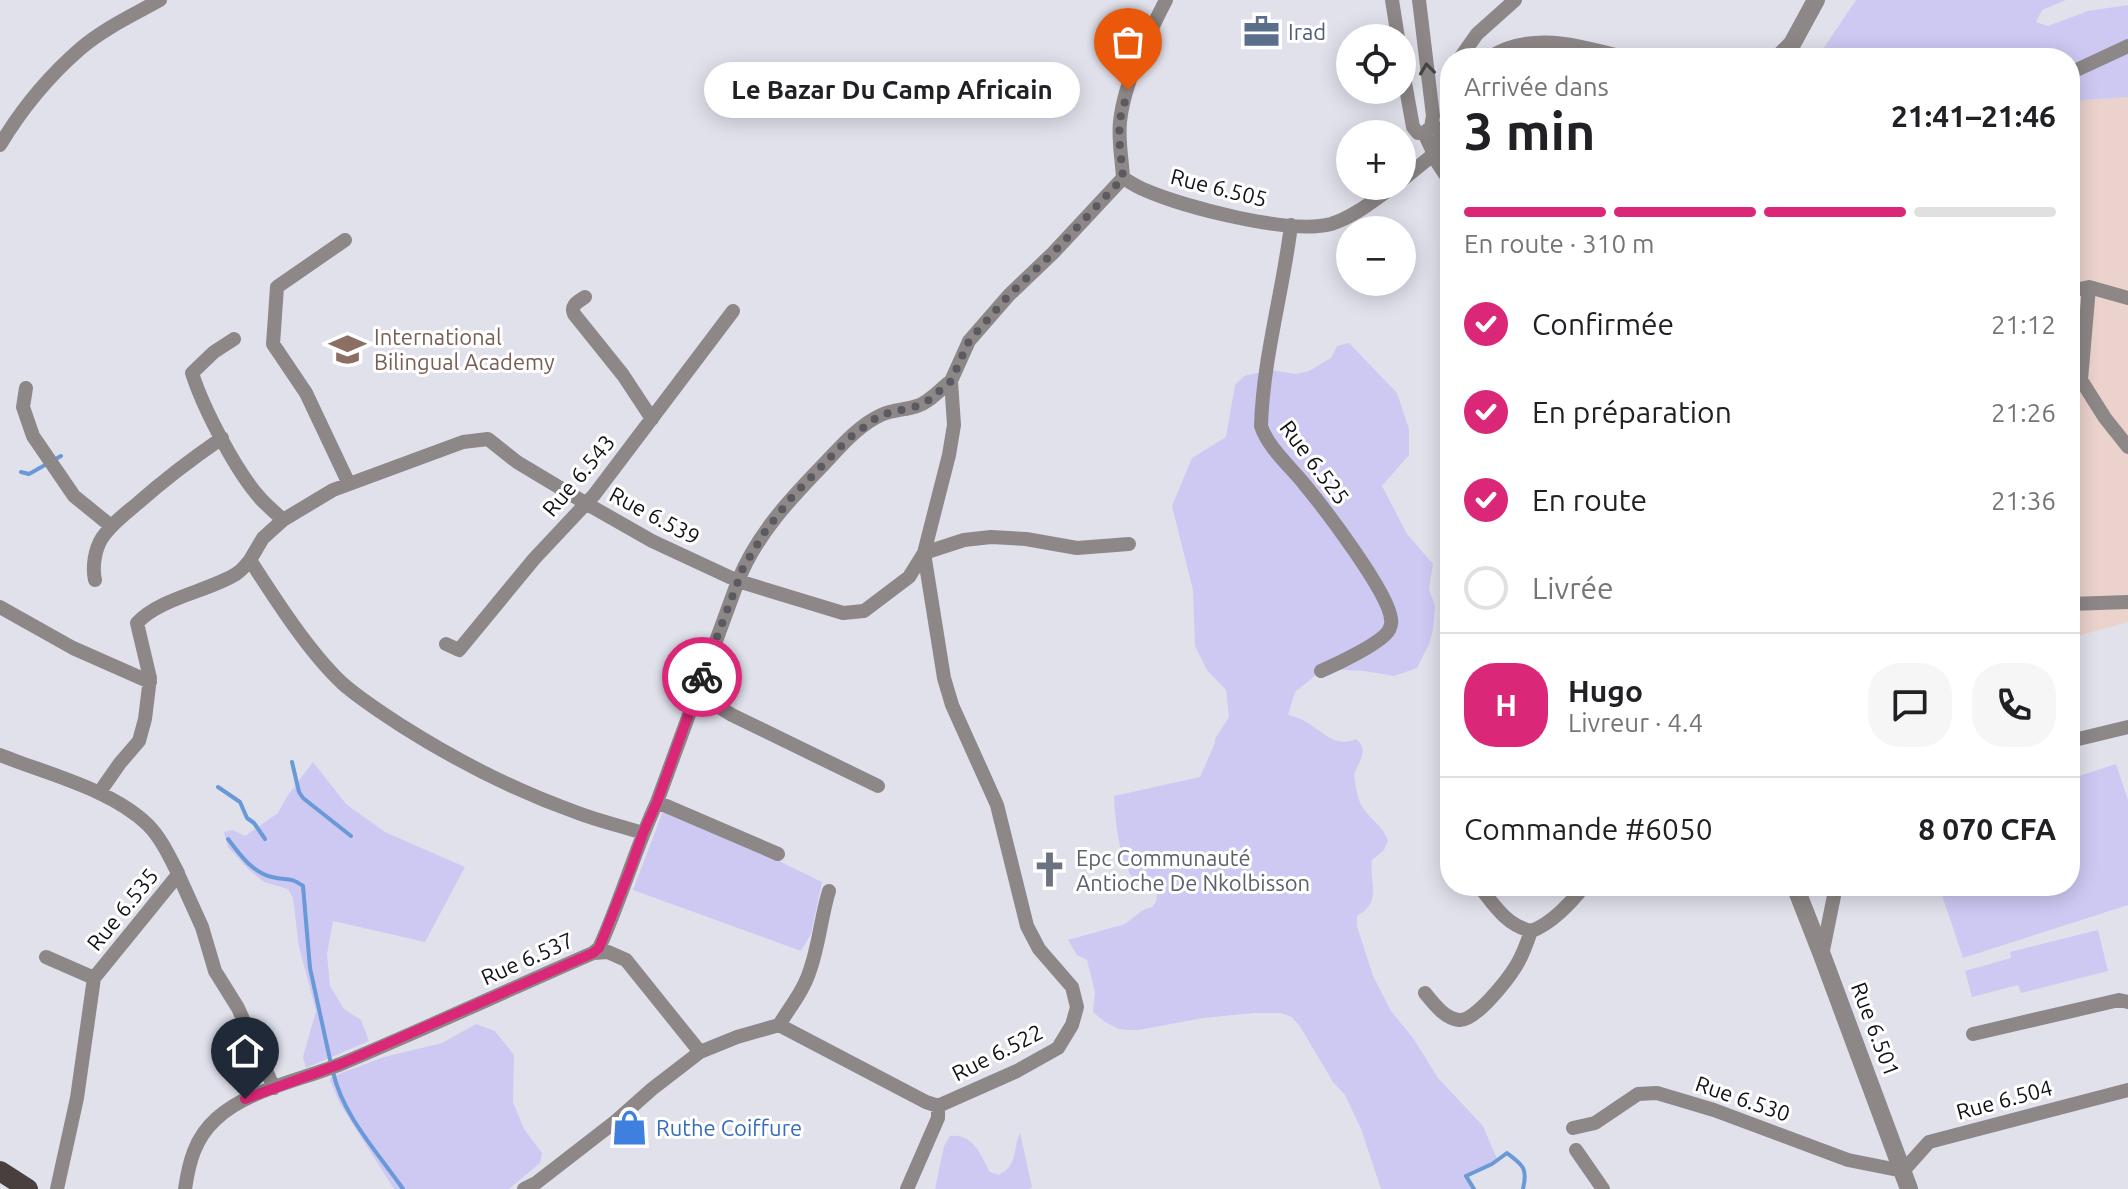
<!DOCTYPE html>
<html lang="fr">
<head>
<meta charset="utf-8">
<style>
	:root { --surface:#fff; --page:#f6f6f6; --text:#202124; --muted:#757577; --line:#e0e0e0; --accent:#db2777 }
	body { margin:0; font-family:Ubuntu,sans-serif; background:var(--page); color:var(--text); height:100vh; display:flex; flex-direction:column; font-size:30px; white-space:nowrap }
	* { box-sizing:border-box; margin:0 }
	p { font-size:26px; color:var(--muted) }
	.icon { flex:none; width:44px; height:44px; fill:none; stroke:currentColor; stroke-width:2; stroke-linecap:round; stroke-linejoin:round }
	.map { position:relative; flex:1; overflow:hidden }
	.panel { position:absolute; left:1440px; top:48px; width:640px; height:848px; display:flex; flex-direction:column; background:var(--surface); border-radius:32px; box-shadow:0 4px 20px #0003 }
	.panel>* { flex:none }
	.buttons { position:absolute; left:1336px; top:24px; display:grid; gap:16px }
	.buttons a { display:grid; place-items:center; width:80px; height:80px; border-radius:50%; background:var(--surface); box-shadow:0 4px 20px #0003; font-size:40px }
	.pin { position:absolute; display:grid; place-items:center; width:68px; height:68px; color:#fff; margin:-82px -34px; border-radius:50% 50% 50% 0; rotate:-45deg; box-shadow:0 0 8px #0007 }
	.pin .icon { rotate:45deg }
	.courier { position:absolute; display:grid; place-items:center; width:80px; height:80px; margin:-40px; border:6px solid #db2777; border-radius:50%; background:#fff; color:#222; box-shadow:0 2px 10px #0007 }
	.bubble { position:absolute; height:56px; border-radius:28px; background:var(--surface); box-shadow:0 4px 20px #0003; font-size:26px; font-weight:700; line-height:56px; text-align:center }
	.summary em { font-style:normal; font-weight:700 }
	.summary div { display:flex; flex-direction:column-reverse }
	.summary { display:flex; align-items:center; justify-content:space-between; height:136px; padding:0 24px }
	h1 { font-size:52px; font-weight:700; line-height:60px }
	.bar { display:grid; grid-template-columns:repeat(4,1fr); gap:12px 8px; align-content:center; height:96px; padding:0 24px }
	.bar i { height:10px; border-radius:6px; background:var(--line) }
	.bar .current { background:var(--accent) }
	.bar p { grid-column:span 4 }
	.line { display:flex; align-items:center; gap:20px; padding:0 24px; border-top:2px solid var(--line) }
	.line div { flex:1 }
	.round { display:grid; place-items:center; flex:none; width:84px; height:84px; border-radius:32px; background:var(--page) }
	ol { padding:0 24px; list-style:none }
	li { display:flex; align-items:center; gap:24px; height:88px }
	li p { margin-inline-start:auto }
	li .icon { padding:8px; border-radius:50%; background:var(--accent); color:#fff; stroke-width:4 }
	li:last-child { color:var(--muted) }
	li i { width:44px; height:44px; border:4px solid var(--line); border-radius:50% }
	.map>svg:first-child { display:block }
</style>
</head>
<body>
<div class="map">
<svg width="2128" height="1189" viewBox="0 0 2128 1189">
	<rect width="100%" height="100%" fill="#e1e1ec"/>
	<path fill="#ebd2cc" d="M2128,97V622L2070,638V103L2085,100Z"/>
	<path fill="#cdc9f3" d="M1856,0H2066L2042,10L2036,22L2048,26L2088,11L2128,5V97L2085,100L2070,103V58H1817Z
		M1349,343L1397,393L1409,429V455L1382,486L1407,534L1433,564L1429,589L1435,606L1433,629L1430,642L1417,668L1394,676L1365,671L1327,669L1321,671L1295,692L1288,715C1292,716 1297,717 1301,719C1320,728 1333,749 1356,739C1370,750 1358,762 1354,775C1356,786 1357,799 1363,808C1371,820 1384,827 1388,841L1384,850L1372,860C1369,884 1383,901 1357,916V926L1373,976L1391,1011L1413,1038L1438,1078L1483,1126L1497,1159L1491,1165L1469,1176L1467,1179L1472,1189H1381L1361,1129L1345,1095L1333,1082L1301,1028L1292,1017L1280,1013H1254L1203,1018L1139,1030H1129L1119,1029L1105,1022L1093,1012L1095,992L1087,960L1077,955L1068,940L1125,924L1143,910L1152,907L1156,902L1157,892C1152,889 1145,888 1139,884C1119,870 1115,819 1114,796L1200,777L1215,743V739L1229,717L1226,690L1207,670L1195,646L1193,590L1172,506L1192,458L1226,437L1235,385L1244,376L1270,370L1296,374L1309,371L1331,358L1337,346Z
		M313,762L346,804L385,832L465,867L425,942L333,921L327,954L330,986L344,1009L361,1020L369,1041L306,1068L303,1057L316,1011L299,947L293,898L288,889L264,882L248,869L228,847L224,832L233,830L245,836L278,813L288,795Z
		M2116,764L2128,800V905L1963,958L1939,886H2070V779Z
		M663,811L744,844L822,882L811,934L801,951L633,890Z
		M2098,930L2108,971L2021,993L2018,985L1972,997L1965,971L2011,958L2010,952Z
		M476,1024L495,1031L514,1055L513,1102L524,1129L542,1153L540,1163L509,1189H394L340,1104L330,1080L331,1077L384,1057L442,1043Z
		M1020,1133L1032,1187L1029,1189H935L944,1146L950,1136C974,1133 981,1156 990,1172L999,1175C1019,1164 1012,1150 1020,1133Z"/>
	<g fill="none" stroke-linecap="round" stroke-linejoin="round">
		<path stroke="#6999d7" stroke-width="4" d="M21,472L29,474L61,456
			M292,762L299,792L303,798L351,836
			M218,787L240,802L247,818L254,823L265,839
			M228,839C240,855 252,872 272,877C288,881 288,876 303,886L310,968L331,1064
			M333,1072C343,1116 378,1153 403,1189
			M1474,1189L1466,1176L1492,1164L1507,1153C1523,1165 1528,1168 1523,1189"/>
		<path stroke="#8d8787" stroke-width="14" d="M1392,0L1398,38
			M1419,0L1433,116L1431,127L1424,133
			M1460,58L1477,34L1515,0
			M1402,66L1413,127L1418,133H1424L1434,154L1402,180
			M2070,73L2128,46
			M1450,98V110
			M0,145C21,110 49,76 80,49C103,29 133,15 160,0
			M1123,178C1130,182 1137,187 1145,190C1184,207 1290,235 1331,224C1354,217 1374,200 1394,186
			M1291,225C1283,292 1263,358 1261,426C1268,448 1291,467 1305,485C1324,508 1389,593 1391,619C1392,623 1391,626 1389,630C1382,643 1335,665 1321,671
			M345,240L277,287L273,344L306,393L349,484
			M2089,287L2081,380L2105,418L2128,447
			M2070,291L2089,287L2128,298
			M585,297C579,301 570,305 574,314L623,375L652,419
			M234,339L214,352L192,373C203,408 236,471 260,498C267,506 276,513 283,520
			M26,388L23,407L33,436L74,496L111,526
			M95,580C92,567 95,549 102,538C111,524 125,514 138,503C165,479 193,458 222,438
			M2070,604L2128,602
			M0,607L73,648L150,682
			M446,644L459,650L534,559L594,495L733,311
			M696,693L732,715L878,786
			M2070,741L2128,727
			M0,755C47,774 111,789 148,825C161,838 169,856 178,873L177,876L94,978L77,1098L57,1189
			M99,793L120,763L139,741L145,719L150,678L137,623C160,598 209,591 236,574C241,571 246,565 250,560
			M657,802L778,854
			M643,833C621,826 599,821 578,813C516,791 457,761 402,726C382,713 360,699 342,683C309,652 275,599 250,560L263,538L283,520L333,490L463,442L488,439L517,462L587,504L652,541L738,581L843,613L864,611L909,577L924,553L949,455L954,425L951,381L969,341L1009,295L1053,253L1123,178C1122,159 1118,140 1120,122C1124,82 1148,35 1166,0
			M1450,834V844
			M178,874L202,927L215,971L238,1008L274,1088
			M1479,886C1494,905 1506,925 1531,931C1550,925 1572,902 1584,886
			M593,953L608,952L626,960L700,1052L737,1037L779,1025L926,1102L938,1106L1017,1071L1058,1048L1072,1025L1077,1007L1072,987L1039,949L1027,926L997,805L952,705L944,678L924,553L964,540L991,537L1026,539L1077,548L1129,544
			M1822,955L1836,886
			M46,957L94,978
			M1425,993C1434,1004 1444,1018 1459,1020C1475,1022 1508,979 1516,966C1523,955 1527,943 1531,931
			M779,1025C790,1007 804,990 810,970C819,945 821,917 829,891
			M1973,1034L2119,1000L2128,1002
			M1573,1128L1595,1123L1638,1094L1657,1093L1714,1110L1848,1160L1903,1171L1929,1142L2128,1090
			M1576,1150L1603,1189
			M185,1189C189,1162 195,1138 216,1119C248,1089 303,1080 343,1063C427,1028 510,989 593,953L599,948C621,900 635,849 657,802L738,581C756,535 791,498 825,463C841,446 859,425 881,415C892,410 905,410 917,406C930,402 940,389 951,381
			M524,1189L536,1183L616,1121L652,1089L700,1052
			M907,1189L938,1118V1106"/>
		<path stroke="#8d8787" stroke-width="18" d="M1492,58C1533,34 1577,47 1619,58
			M1778,58L1792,44L1816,0
			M1450,120L1434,154L1450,178
			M1795,886L1822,955L1909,1189"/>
		<path stroke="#493f3f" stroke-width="20" d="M0,1171L28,1189"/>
	</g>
	<defs><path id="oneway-chevron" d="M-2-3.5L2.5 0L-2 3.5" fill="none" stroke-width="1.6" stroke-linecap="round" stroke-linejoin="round" transform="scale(2)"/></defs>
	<use stroke="#494648" href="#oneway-chevron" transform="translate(1427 69) rotate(-97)"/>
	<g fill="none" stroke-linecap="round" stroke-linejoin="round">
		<path stroke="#5a5a60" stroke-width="8" stroke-dasharray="0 14.4" d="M702,677L743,568L766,530L792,497L848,439L880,415L918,406L929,400L951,381L969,341L1009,295L1053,253L1123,178L1119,137L1120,119L1128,90"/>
		<path stroke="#db2777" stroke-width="10" d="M245,1099L343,1063L593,953L599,948L630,870L643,833L657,802L702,677"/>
	</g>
	<defs>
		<symbol id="office-bare" viewBox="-9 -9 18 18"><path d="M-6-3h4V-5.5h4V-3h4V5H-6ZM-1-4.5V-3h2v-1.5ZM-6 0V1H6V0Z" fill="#5c6f8a" stroke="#fff" stroke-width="2.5" paint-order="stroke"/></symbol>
		<symbol id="school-bare" viewBox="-9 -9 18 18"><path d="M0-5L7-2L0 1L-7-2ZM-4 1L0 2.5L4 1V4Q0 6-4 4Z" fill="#8d6e63" stroke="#fff" stroke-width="2.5" paint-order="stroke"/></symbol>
		<symbol id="church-bare" viewBox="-9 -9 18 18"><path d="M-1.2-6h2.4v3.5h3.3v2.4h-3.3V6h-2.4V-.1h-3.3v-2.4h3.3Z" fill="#6b7280" stroke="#fff" stroke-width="2.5" paint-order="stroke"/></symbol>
		<symbol id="shop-bare" viewBox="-9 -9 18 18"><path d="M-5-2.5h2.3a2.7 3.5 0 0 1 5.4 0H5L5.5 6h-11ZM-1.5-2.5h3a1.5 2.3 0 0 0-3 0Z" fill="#3f7fe0" stroke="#fff" stroke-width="2.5" paint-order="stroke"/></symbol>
	</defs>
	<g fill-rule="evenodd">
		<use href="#office-bare" x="1236" y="6" width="51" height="51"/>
		<use href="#school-bare" x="322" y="324" width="51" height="51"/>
		<use href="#church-bare" x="1024" y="844" width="51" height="51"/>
		<use href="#shop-bare" x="604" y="1102" width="51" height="51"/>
	</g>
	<g text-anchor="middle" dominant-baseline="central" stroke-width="6" stroke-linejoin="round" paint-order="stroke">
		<g font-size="22" fill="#4e5e75" stroke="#fff" text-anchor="start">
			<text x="1288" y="31">Irad</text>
		</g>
		<g font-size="22" fill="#121115" stroke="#fff">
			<text transform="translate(1219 187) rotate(14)">Rue 6.505</text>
			<text transform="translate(1315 462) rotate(53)">Rue 6.525</text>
			<text transform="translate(578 475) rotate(-50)">Rue 6.543</text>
			<text transform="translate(655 515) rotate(28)">Rue 6.539</text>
			<text transform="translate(122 909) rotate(-51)">Rue 6.535</text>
			<text transform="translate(527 958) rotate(-24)">Rue 6.537</text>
			<text transform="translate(1876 1029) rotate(69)">Rue 6.501</text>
			<text transform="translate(997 1052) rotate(-27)">Rue 6.522</text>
			<text transform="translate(1743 1098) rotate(19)">Rue 6.530</text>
			<text transform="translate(2004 1099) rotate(-15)">Rue 6.504</text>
		</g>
		<g font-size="22" fill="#785e54" stroke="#fff" text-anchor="start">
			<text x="374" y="336">International<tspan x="374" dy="25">Bilingual Academy</tspan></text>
		</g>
		<g font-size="22" fill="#5b616d" stroke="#fff" text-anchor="start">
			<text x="1076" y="857">Epc Communauté<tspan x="1076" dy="25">Antioche De Nkolbisson</tspan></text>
		</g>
		<g font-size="22" fill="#366cbe" stroke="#fff" text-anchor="start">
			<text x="656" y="1127">Ruthe Coiffure</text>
		</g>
	</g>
</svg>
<div class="buttons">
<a><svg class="icon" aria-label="locate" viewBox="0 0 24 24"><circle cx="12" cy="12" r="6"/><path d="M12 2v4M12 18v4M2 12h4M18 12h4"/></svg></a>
<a>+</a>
<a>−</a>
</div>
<div class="pin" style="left:1128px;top:90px;background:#ea580c"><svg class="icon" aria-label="bag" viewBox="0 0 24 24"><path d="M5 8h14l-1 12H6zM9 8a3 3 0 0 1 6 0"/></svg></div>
<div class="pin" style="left:245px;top:1099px;background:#1f2937"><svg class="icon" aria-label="home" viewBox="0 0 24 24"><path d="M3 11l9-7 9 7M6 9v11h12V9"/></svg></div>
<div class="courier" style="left:702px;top:677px"><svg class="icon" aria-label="bike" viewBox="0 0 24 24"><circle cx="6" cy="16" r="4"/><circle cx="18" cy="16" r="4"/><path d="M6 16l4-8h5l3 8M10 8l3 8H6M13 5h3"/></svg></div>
<div class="bubble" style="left:704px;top:62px;width:376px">Le Bazar Du Camp Africain</div>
<section class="panel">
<div class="summary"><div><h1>3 min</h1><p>Arrivée dans</p></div><em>21:41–21:46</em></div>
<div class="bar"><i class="current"></i><i class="current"></i><i class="current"></i><i></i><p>En route · 310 m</p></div>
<ol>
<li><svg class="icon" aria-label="check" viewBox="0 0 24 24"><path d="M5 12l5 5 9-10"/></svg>Confirmée<p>21:12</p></li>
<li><svg class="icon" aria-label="check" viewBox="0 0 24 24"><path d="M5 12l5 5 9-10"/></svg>En préparation<p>21:26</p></li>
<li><svg class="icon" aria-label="check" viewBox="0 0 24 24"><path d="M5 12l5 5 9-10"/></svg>En route<p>21:36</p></li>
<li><i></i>Livrée</li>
</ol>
<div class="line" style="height:144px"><b class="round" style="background:var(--accent);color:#fff">H</b><div><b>Hugo</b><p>Livreur · 4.4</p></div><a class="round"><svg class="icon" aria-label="chat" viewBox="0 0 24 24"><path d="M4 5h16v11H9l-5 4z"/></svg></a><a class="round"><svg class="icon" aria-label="phone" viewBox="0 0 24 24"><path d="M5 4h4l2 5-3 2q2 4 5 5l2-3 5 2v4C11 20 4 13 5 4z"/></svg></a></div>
<div class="line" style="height:104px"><div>Commande #6050</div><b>8 070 CFA</b></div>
</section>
</div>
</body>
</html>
